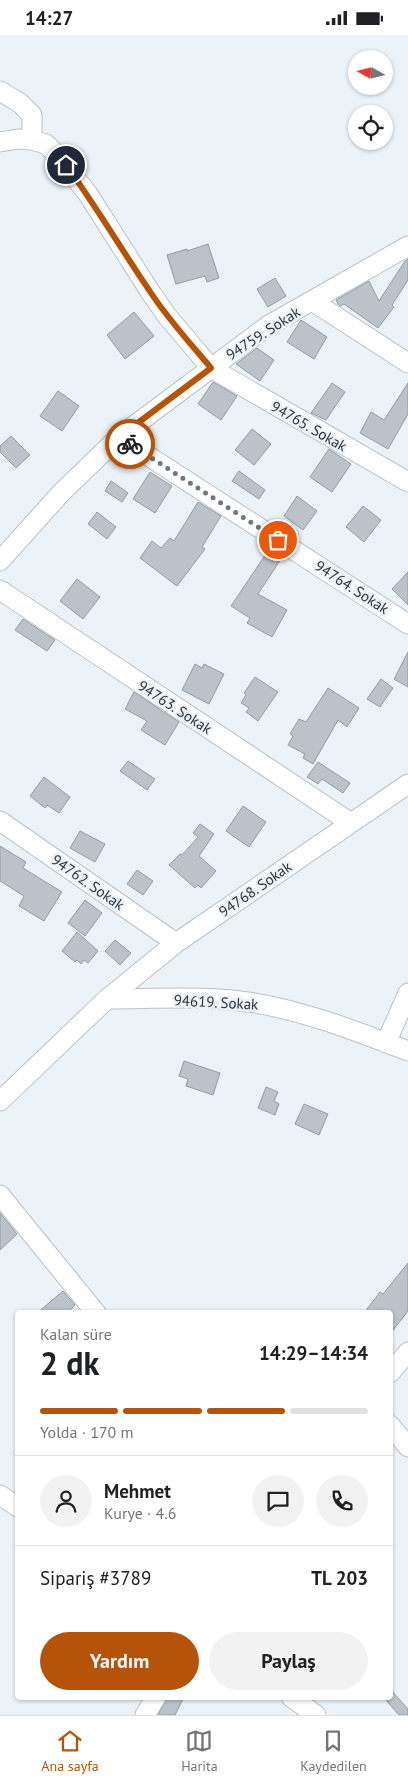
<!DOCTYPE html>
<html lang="tr">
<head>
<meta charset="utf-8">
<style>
	:root { --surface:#fff; --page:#f2f2f2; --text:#202124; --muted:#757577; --line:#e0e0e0; --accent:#b45309 }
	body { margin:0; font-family:"PT Sans",sans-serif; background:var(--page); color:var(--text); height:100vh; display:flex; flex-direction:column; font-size:19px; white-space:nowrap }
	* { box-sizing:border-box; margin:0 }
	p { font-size:16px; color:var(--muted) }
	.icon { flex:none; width:28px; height:28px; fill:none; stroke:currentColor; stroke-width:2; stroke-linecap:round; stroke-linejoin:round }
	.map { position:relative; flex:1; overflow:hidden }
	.drawer { position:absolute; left:15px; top:1275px; width:378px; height:390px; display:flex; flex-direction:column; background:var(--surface); border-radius:5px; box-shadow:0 1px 4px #0004 }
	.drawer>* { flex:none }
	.needle { width:32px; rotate:278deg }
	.fabs { position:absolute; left:348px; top:15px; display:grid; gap:10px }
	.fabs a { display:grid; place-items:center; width:45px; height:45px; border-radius:50%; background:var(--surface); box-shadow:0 1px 4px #0004; font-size:25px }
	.pin { position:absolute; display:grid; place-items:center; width:42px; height:42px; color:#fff; margin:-21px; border:2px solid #fff; border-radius:50%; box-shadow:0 1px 5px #0007 }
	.courier { position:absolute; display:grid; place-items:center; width:50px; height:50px; margin:-25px; border:4px solid #b45309; border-radius:50%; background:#fff; color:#222; box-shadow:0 1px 6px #0007 }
	.head em { font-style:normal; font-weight:600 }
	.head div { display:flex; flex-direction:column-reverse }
	.head { display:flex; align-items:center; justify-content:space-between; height:85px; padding:0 25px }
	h1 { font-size:32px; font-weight:600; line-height:38px }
	.bar { display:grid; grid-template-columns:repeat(4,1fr); gap:8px 5px; align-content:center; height:60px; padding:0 25px }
	.bar i { height:6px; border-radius:4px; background:var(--line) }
	.bar .on { background:var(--accent) }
	.bar p { grid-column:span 4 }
	.line { display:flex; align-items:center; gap:12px; padding:0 25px; border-top:1px solid var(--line) }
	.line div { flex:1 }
	.round { display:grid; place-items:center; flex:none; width:52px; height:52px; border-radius:26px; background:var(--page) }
	.primary-button { display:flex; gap:10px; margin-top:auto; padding:10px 25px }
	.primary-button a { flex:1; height:58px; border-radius:30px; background:var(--accent); color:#fff; font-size:20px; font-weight:600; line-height:58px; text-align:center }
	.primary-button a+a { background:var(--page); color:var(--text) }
	.status { display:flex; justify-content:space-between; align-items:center; height:35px; padding:0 25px; background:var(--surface); direction:ltr }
	.status svg { height:14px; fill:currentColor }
	.tabs { display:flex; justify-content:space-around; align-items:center; height:70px; border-top:1px solid var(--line); background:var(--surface); font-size:14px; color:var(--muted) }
	.tabs a { display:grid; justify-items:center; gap:2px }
	.tabs .on { color:var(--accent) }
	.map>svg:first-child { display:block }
</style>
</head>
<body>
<div class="status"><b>14:27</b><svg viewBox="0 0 49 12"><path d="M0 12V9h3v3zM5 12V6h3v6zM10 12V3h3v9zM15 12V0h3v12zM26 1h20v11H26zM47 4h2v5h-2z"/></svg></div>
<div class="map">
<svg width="408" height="1680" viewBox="0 0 408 1680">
	<rect width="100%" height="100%" fill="#ebf3f9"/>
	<path fill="#bbc2c9" stroke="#949ba1" d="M208,209L219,243L207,247L205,241L176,249L167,220L187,214V216Z
		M408,224V245L392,270L394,272L378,293L344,269L340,271L338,269L336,265L369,246L379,266L405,226Z
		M275,243L286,261L268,272L257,254Z
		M134,277L154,301L125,324L107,300Z
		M301,285L327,302L314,324L287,307Z
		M257,313L274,325L260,346L236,329Z
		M213,347L237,361L221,385L198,369Z
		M332,348L345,357L326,385L311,378Z
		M408,348V379L388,414L360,398L371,377L384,385Z
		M58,356L79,371L62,396L40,381Z
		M252,394L271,409L254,430L235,415Z
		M11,401L30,420L16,433L0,417V411Z
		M329,414L351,429L332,457L310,442Z
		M239,436L265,455L259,464L232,446Z
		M150,437L172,451L155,478L133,464Z
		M111,446L128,458L122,467L105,456Z
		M297,461L317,476L303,495L284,481Z
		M198,467L221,481L202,512L205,514L177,551L140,523L152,506L161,513L170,503L174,506Z
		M363,471L381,485L364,507L346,492Z
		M97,477L116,492L107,504L88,489Z
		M270,513L283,521L258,559L287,575L272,602L247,588L250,583L231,571Z
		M408,537V570L392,554Z
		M77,544L100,562L83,584L60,566Z
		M23,584L55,605L47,616L15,595Z
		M408,617V652L394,644Z
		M195,629L202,633L204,629L224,639L209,669L182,655Z
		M255,642L278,657L258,686L246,677L249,673L241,668L246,660L244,658Z
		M381,644L393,653L380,672L367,664Z
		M328,653L359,673L347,692L338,685L313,729L303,723L305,719L288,710L293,701L290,699L299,684L306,687Z
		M134,657L179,687L165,710L141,695L147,686L125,674Z
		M128,726L155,744L147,755L120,736Z
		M318,727L350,748L343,758L322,744L318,749L307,742Z
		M44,742L70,762L59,778L47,770L45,773L30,761Z
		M243,771L266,787L249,812L226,796Z
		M200,789L214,799L199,821L216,836L201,853L198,850L195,853L169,830L180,819L182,820L198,802L193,798Z
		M80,796L105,809L95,827L70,813Z
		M0,811L26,827L23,833L62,857L44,886L19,871L24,861L0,846Z
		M137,835L153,846L143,860L127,849Z
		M85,865L102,878L85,901L68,888Z
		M77,897L98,916L88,928L84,925L81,929L77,925L75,927L62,916Z
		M115,905L131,918L120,930L105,916Z
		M184,1026L220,1038L213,1060L186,1051L188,1044L179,1041Z
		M266,1052L278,1057L274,1066L279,1069L275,1080L258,1073Z
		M304,1069L328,1079L319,1100L295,1089Z
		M0,1178L17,1199L0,1215Z
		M408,1228V1276L390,1299V1278H364L380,1257L383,1259Z
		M63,1256L75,1270L67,1278H37Z
		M390,1654L408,1674V1680H399L383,1662H390Z
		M167,1662H184L175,1680H158Z"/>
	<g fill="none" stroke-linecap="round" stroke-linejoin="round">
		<defs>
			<path id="minor" d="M0,56L20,68L32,80V105
				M0,107L18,104L32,105L46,109L55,118L88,159L149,255L167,281L211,333L408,447
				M312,266L408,328
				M119,402L408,589
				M0,526L61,458L119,402L269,290L408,211
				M0,555L351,788
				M0,786L176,908
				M107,964C155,964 208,960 255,968C308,977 358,997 408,1016
				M386,1008L408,958
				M0,1066L107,964L176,908L408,749
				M0,1160L96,1278
				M390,1338L408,1317
				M390,1390L408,1412
				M0,1460L18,1472
				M291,1662L316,1680
				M145,1680L156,1662"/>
		</defs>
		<use href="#minor" stroke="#bac1c8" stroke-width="21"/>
		<use href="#minor" stroke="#fff" stroke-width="19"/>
	</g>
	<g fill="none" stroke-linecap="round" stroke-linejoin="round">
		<path stroke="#72777b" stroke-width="5" stroke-dasharray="0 9" d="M130,409L278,505"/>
		<path stroke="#b45309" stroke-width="6" d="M66,130C96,171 121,214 149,255C167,283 190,308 211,333L119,402L130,409"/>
	</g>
	<g text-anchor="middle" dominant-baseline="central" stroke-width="5" stroke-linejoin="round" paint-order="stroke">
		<g font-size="15" fill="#313437" stroke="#ebf3f9">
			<text transform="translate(263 298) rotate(-33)">94759. Sokak</text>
			<text transform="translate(309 391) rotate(30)">94765. Sokak</text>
			<text transform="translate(352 552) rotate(33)">94764. Sokak</text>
			<text transform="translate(175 672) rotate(33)">94763. Sokak</text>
			<text transform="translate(88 847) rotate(35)">94762. Sokak</text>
			<text transform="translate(255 854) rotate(-35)">94768. Sokak</text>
			<text transform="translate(216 967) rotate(3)">94619. Sokak</text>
		</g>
	</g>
</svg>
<div class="fabs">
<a><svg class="needle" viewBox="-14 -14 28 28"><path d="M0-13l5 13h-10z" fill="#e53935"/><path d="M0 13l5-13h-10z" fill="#757577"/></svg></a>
<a><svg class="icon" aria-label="locate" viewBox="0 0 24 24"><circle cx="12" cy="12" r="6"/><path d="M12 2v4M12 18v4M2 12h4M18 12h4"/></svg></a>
</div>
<div class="pin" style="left:278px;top:505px;background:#ea580c"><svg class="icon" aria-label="bag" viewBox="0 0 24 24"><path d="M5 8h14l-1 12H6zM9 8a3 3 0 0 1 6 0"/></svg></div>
<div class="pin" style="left:66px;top:130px;background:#1f2937"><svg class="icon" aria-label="home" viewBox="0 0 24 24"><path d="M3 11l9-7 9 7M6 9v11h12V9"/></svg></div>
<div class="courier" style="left:130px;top:409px"><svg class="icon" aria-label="bike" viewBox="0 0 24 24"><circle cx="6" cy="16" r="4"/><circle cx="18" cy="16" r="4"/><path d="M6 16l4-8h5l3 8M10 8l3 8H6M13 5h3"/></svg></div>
<section class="drawer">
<div class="head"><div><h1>2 dk</h1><p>Kalan süre</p></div><em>14:29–14:34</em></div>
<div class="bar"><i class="on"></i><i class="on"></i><i class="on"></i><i></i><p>Yolda · 170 m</p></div>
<div class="line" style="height:90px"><a class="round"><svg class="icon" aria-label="person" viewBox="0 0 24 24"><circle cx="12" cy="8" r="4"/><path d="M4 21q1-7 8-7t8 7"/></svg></a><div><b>Mehmet</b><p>Kurye · 4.6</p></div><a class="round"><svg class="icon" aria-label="chat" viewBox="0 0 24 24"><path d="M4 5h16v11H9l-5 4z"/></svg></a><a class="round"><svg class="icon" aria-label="phone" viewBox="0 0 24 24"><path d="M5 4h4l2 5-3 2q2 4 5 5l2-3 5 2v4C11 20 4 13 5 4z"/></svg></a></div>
<div class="line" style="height:65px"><div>Sipariş #3789</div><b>TL 203</b></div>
<div class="primary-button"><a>Yardım</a><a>Paylaş</a></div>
</section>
</div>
<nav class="tabs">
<a class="on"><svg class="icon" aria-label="home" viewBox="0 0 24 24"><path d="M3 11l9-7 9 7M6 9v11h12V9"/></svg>Ana sayfa</a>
<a><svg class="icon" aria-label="map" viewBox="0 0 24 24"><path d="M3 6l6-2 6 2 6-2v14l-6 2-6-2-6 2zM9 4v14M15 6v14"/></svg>Harita</a>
<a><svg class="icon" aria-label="saved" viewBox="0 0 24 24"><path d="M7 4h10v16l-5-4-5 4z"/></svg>Kaydedilen</a>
</nav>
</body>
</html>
